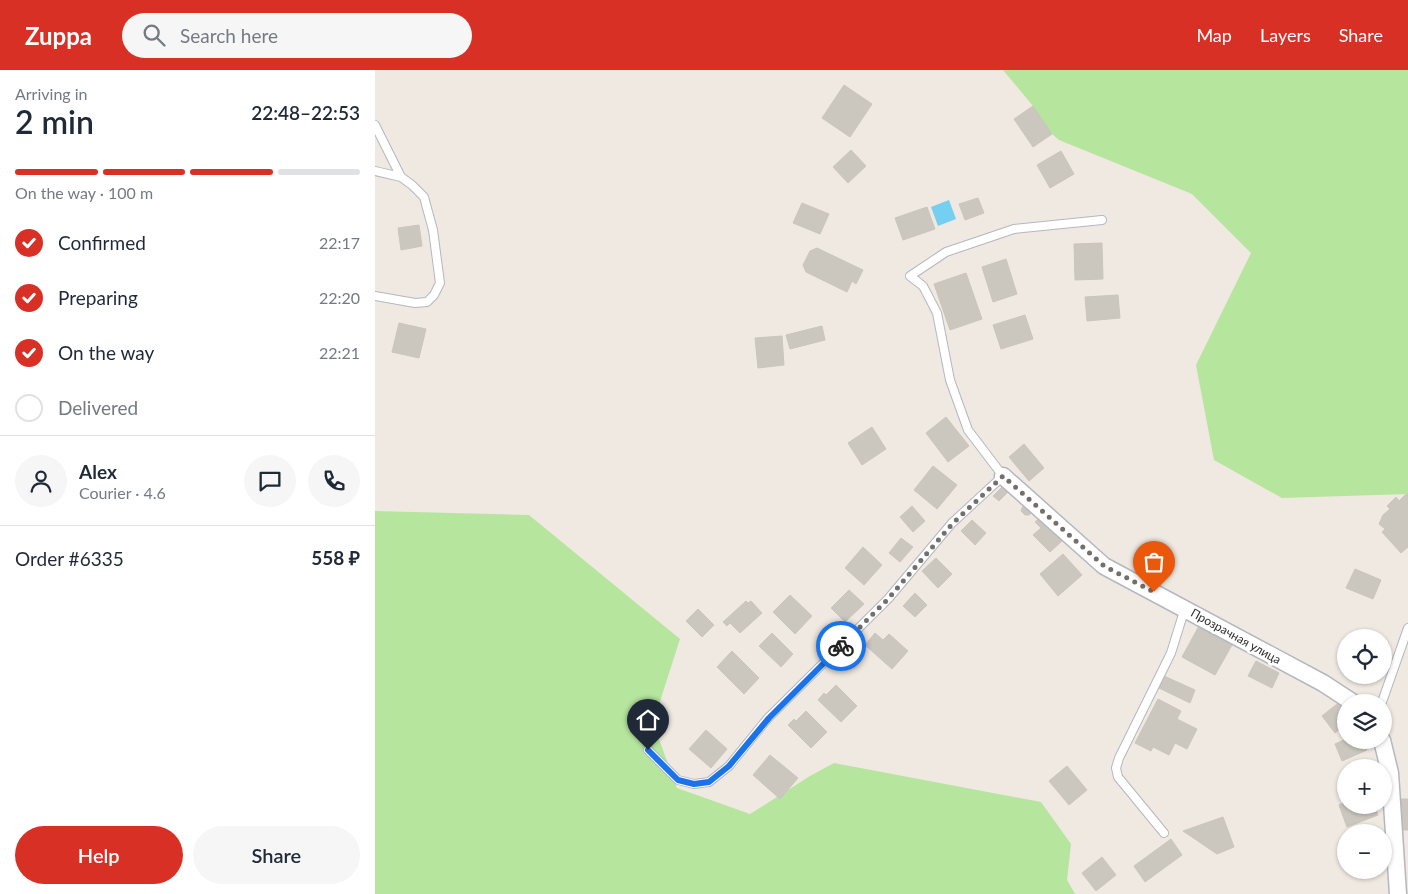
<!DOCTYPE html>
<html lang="en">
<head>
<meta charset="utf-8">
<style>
	:root { --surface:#fff; --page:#f6f6f7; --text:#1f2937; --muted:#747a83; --line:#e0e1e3; --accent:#d93025 }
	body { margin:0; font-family:Lato,sans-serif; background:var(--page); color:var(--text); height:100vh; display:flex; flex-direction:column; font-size:19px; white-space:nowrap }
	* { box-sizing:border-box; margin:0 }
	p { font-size:16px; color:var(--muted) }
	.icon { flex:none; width:28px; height:28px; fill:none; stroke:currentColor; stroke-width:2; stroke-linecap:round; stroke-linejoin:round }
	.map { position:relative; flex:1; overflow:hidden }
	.side { display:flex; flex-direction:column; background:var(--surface); width:375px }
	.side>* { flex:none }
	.buttons { position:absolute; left:962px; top:559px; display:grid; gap:10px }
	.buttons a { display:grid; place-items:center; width:55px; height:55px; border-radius:50%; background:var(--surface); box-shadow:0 1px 4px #0004; font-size:25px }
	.pin { position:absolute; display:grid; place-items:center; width:42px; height:42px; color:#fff; margin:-51px -21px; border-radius:50% 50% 50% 0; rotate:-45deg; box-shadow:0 0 5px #0007 }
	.pin .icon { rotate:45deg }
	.courier { position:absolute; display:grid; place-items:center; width:50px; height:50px; margin:-25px; border:4px solid #1a73e8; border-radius:50%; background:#fff; color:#222; box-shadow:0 1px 6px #0007 }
	.summary em { font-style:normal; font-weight:600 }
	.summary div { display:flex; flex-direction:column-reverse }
	.summary { display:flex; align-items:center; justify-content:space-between; height:85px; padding:0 15px }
	h1 { font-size:32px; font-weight:600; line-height:38px }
	.bar { display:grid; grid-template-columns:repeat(4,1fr); gap:8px 5px; align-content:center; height:60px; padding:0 15px }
	.bar i { height:6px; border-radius:4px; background:var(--line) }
	.bar .on { background:var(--accent) }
	.bar p { grid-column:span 4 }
	.line { display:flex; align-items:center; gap:12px; padding:0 15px; border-top:1px solid var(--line) }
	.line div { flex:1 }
	.round { display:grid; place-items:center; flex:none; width:52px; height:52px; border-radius:26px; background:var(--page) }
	ol { padding:0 15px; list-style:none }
	li { display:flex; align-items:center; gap:15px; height:55px }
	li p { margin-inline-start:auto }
	li .icon { padding:5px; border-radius:50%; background:var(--accent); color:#fff; stroke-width:4 }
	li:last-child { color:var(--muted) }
	li i { width:28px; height:28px; border:2px solid var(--line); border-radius:50% }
	.primary-button { display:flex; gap:10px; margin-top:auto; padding:10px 15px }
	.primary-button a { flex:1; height:58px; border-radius:30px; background:var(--accent); color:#fff; font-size:20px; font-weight:600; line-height:58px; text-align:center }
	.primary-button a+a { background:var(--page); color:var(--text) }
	header { display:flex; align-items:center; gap:30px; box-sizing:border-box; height:70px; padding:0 25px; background:var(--accent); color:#fff }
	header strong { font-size:24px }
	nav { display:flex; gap:28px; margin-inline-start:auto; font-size:18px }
	.search { width:350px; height:45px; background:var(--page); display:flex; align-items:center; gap:12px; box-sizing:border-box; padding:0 18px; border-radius:28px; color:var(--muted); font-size:19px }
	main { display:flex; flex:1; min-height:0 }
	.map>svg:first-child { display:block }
</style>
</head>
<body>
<header>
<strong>Zuppa</strong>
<div class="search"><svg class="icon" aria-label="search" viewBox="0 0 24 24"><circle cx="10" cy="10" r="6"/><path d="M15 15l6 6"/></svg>Search here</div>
<nav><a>Map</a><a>Layers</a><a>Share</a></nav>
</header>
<main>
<section class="side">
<div class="summary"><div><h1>2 min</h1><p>Arriving in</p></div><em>22:48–22:53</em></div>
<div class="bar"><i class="on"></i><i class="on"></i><i class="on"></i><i></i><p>On the way · 100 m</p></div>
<ol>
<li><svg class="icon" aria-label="check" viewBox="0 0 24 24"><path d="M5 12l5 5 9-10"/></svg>Confirmed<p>22:17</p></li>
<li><svg class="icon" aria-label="check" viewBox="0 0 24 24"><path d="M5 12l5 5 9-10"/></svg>Preparing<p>22:20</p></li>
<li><svg class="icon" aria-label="check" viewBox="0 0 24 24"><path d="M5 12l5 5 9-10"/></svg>On the way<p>22:21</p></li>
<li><i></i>Delivered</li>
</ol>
<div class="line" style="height:90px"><a class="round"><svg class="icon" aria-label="person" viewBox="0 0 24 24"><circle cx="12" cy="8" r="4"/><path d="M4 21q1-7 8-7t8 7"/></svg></a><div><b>Alex</b><p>Courier · 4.6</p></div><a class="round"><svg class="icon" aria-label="chat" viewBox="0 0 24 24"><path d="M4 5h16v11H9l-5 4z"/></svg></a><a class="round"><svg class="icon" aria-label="phone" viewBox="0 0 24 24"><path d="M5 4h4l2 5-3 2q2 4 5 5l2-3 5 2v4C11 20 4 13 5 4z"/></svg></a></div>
<div class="line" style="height:65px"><div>Order #6335</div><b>558 ₽</b></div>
<div class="primary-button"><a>Help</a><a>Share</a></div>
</section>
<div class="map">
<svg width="1033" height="824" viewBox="0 0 1033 824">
	<rect width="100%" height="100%" fill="#efe9e1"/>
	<path fill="#b6e59e" d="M628,0H1033V424L907,428L839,390L821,295L876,183L817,124L684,70L677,64L658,36Z
		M0,441L154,445L305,569L278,653L302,718L375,744L435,706L459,693L666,732L696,774L692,810L700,824H0Z"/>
	<path fill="#75cff0" d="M574,130L581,149L563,156L556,137Z"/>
	<path fill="#cbc7bf" stroke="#cbc5ba" d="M469,15L497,34L475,67L447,48Z
		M658,36L677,64L658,77L639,49Z
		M476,80L491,96L473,113L458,97Z
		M686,81L699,104L675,118L662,95Z
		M603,128L609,143L590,150L584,134Z
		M427,133L454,144L445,164L418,153Z
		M552,137L560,159L528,170L520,148Z
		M44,155L47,176L26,180L23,158Z
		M727,173L728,209L700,210L699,174Z
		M442,178L488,200L481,214L477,211L472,222L431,202L428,195L435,181Z
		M631,189L642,224L618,232L607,197Z
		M591,203L607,249L575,260L559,214Z
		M743,225L745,248L712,251L710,227Z
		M650,245L658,269L626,279L618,255Z
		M24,253L51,259L44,288L17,282Z
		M447,256L450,270L415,279L411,265Z
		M407,266L409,295L383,298L380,268Z
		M571,347L594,376L573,392L551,363Z
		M497,357L511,379L487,395L473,373Z
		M649,374L669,398L654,411L634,387Z
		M558,396L582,415L562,439L539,420Z
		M627,417L633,422L624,431L618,426Z
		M1033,424V477L1026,483L1007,462L1010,459L1004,454L1008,445L1015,439L1012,436L1021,427L1024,431L1030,425Z
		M651,433L658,440L654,445H650L646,441L647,438Z
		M537,436L550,451L538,462L525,447Z
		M666,446L688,470L675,482L658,465L666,458L660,452Z
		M597,450L611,463L600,475L586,461Z
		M526,468L538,477L525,492L514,483Z
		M488,477L507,495L489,515L470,498Z
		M688,484L707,505L683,526L665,504Z
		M561,488L577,504L563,518L547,501Z
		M980,499L1006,510L998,529L971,518Z
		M474,520L489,534L470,552L456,538Z
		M540,523L552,535L540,547L528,536Z
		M415,525L437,546L420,564L398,542Z
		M371,531L373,533L376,531L387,543L365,563L355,553L352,556L348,552Z
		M323,539L339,555L327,567L311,551Z
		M824,556L857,575L840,605L807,587Z
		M397,563L418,584L406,597L384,576Z
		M500,563L508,570L514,564L533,581L517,599L490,575Z
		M357,581L384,608L369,624L342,597Z
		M881,591L904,603L897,618L873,606Z
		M789,606L820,620L815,633L784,618Z
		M461,615L482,636L466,652L443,630L449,623L451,625Z
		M783,629L806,641L802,649L822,659L812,679L800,673L794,685L778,677L776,681L760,673Z
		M967,630L971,636V654L960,663L947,646Z
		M431,641L452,662L436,678L413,655L419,649L421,651Z
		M331,660L352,679L336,698L314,679Z
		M971,669V670H986L992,680L967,691L960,674Z
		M395,685L423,708L405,729L378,705Z
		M692,696L712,720L694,735L674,711Z
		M1026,729H1033V760H1027Z
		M971,732V735H999L1003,745L972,757L964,735Z
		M848,747L859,777L842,784L808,761Z
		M796,769L807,785L770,812L759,796Z
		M727,787L741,805L721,821L707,803Z
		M975,800H999L976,804Z"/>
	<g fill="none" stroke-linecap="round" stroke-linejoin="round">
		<defs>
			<path id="lane" d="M0,55L26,107L37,115L49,127L58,160L65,213L59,225L52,232L40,233L0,226
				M0,101L26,107
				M1007,632L1033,558
				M273,680L303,710L319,714L334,712L354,696L393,648L513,529L577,453L628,406L593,360L575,310L562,243L548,216L535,206L571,182L639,159L727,150
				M789,763L743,707L741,698L744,688L796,583L810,538"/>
			<path id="street" d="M628,406L729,496L948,613L977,632
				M1007,670L1015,703L1023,824"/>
		</defs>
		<use href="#lane" stroke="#b4b7c1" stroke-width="10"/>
		<use href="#street" stroke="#b4b7c1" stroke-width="19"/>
		<use href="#lane" stroke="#fff" stroke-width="8"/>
		<use href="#street" stroke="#fff" stroke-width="16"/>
	</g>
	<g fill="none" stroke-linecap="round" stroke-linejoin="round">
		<path stroke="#726f6d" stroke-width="5" stroke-dasharray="0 9" d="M466,576L513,529L578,453L628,406L729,496L779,522"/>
		<path stroke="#1a73e8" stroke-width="6" d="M273,680L303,710L319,714L334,712L354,696L394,648L466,576"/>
	</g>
	<g text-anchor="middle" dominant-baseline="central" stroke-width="5" stroke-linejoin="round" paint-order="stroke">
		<g font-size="12" fill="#2e2e2e" stroke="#fff">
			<text transform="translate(861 566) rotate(29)">Прозрачная улица</text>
		</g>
	</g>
</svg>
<div class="buttons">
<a><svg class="icon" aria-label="locate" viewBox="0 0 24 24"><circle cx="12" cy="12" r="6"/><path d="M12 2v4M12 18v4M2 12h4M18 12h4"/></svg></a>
<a><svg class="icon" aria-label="layers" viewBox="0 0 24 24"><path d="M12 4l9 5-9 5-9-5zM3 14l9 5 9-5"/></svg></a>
<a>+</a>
<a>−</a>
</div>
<div class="pin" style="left:779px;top:522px;background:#ea580c"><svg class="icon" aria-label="bag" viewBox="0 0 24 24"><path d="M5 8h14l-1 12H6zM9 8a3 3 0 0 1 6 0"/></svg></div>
<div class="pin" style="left:273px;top:680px;background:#1f2937"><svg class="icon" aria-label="home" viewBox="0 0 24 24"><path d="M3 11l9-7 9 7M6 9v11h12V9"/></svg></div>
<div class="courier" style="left:466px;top:576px"><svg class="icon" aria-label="bike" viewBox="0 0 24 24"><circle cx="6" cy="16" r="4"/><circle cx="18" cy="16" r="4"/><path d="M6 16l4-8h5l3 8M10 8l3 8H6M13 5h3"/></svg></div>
</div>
</main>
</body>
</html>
